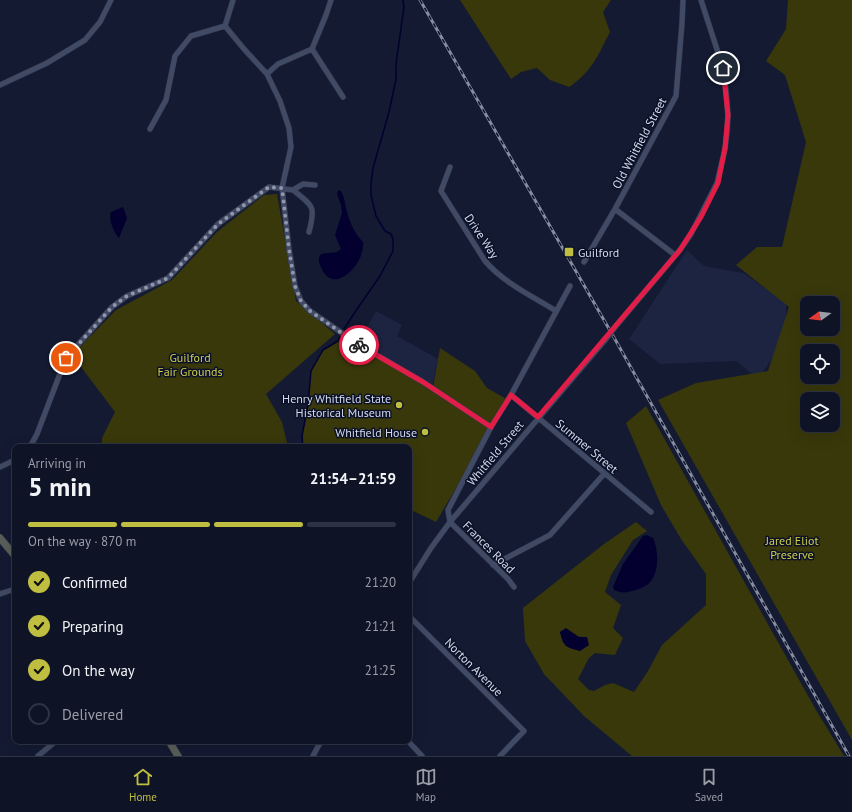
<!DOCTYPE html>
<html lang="en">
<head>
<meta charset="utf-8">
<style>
	:root { --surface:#0e1426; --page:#171d2e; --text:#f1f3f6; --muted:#9b9ea7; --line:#2e3343; --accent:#bfbe41 }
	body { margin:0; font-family:"PT Sans",sans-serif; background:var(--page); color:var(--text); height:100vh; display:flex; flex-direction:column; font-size:15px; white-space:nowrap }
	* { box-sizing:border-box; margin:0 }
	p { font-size:13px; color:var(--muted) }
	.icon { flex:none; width:22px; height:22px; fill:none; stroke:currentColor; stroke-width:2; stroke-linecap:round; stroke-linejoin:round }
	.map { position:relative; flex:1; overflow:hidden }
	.drawer { position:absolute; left:12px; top:444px; width:400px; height:300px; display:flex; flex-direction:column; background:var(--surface); border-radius:8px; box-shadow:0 4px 16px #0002,0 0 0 1px var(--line) }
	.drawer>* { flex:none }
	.needle { width:26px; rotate:255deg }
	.fabs { position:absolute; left:800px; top:296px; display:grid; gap:8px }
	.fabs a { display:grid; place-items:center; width:40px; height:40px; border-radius:8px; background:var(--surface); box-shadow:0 4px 16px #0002,0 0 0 1px var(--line); font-size:20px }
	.pin { position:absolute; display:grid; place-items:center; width:34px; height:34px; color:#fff; margin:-17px; border:2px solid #fff; border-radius:50%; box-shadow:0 1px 4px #0007 }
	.courier { position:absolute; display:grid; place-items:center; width:40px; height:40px; margin:-20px; border:3px solid #e11d48; border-radius:50%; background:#fff; color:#222; box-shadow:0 1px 5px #0007 }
	.head em { font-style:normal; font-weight:600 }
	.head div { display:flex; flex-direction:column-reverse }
	.head { display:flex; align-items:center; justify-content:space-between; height:68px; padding:0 16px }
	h1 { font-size:26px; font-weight:600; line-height:30px }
	.bar { display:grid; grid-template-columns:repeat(4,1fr); gap:6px 4px; align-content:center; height:48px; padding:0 16px }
	.bar i { height:5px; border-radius:3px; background:var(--line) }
	.bar .on { background:var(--accent) }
	.bar p { grid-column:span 4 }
	ol { padding:0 16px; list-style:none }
	li { display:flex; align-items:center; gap:12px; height:44px }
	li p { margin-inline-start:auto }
	li .icon { padding:4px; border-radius:50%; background:var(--accent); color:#111; stroke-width:4 }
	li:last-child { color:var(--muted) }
	li i { width:22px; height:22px; border:2px solid var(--line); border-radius:50% }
	.tab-bar { display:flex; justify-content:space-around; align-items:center; height:56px; border-top:1px solid var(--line); background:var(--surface); font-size:11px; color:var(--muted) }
	.tab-bar a { display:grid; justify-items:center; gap:2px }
	.tab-bar .on { color:var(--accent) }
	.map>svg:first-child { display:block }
</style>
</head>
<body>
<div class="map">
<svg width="852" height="756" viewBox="0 0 852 756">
	<rect width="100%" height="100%" fill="#131a32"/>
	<path fill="#1c2441" d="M687,250L704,266L743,273L786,302V317L781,346L758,379L736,361L660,364L629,339Z
		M376,311L402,325L397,336L438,359L432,388L358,344Z"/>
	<path fill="#39380b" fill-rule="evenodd" d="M460,0H611L603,12L610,32C598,55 592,72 569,87L550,80L537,68L521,72L511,79Z
		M788,0H852V740L658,400L696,383L768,371L789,307L736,265L757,247H782L806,142L785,75L766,61L786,29ZM807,303H833V329H807ZM807,351H833V377H807ZM807,399H833V425H807Z
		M277,194L296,301L335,334L266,394L282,422L288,447H102V438L115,412L72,355L116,310L172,280L217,232L264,195Z
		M342,333L433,388L440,348L475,371L487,388L508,400L436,522L409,509V447H303L302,436L308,405L311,371L323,350L338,341Z
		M646,406L816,710L844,756H632L584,716L544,674L525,641L523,608L604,544L636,522L647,531L633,540L611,575L605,592L621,605L613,628L623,638L615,655L595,653L589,658L578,679L589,690L594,691L605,685L613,683L634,692L648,671L662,645L706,605V574L681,539L661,505L626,423ZM563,630L579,637L583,636L563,643L560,632Z"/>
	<path fill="#03002f" d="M340,190C345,196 345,205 347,212C350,223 355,234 363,242C366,263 333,298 321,267C319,263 318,259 320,255C326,251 336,255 341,249L335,235L342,213L341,205L337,194L338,191Z
		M123,207L127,218L119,238C114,233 108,219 111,212Z
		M647,535L653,538C659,551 660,575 647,585C642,588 637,590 632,591C625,593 621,593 614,590L613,587L623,564L643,536Z
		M566,628L579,637H587L589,645L580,651C565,647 564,647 560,632Z"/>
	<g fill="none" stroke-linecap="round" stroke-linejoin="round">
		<path stroke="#03002f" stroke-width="1.5" d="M344,329L355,312L380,276L393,251V239L391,234L385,231L376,216L371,195V183L373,168L389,112L396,79V64L404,7L403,0
			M303,447L302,436L308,405L311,371L323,350L338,341L340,337"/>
		<defs>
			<path id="minor" d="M233,0L225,26L244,49L267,74L280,101L289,128L291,147L282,188L289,249L295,286L301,301L310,311L358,344L423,382L491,427
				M312,49L343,97
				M267,74L278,64L312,49L326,15L331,0
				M0,85L47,63L85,40L100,22L111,0
				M150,129L166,100L175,56L191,36L225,26
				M450,167L441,191L485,261C504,283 532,296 556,311
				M293,190C313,206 316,206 309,232
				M615,209L675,255
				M584,262L615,209L676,96L682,23L683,0
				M616,326L680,250L691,234L717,183L725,149L727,132L728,115L726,91L723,68L701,0
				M511,395L651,512
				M30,447L37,434L66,358L112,307L127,296L168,278L218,224L269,187L293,190L303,184L315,185
				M0,467L15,460
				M493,565L550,535L604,474
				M409,583L431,548L450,522L606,339
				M514,587L508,579L450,522L448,510L491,427L511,395L570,286
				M0,594L15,589
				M409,616L524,731L500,756
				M408,741L422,756
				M38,756L56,741
				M313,756L321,741"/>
			<path id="secondary" d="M0,538L15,556
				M169,741L178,756"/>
		</defs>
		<use href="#minor" stroke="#303447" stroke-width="6"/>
		<use href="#secondary" stroke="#303447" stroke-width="8"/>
		<use href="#minor" stroke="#414a65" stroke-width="5"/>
		<use href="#secondary" stroke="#585e58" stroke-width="7"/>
		<defs>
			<path id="rail" d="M420,0L616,341L849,756"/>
		</defs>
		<use href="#rail" stroke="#878da1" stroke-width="3"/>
		<use href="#rail" stroke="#0b1128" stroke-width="1.5" stroke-dasharray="4.5" stroke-linecap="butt"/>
		<defs>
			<path id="minor-bridge" d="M606,339L616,326"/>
		</defs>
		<use href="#minor-bridge" stroke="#303447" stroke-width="6" stroke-linecap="butt"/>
		<use href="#minor-bridge" stroke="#414a65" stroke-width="5"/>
	</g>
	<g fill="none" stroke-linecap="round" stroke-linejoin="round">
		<path stroke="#9097aa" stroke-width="4" stroke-dasharray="0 7.2" d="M66,358L112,307L127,296L168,278L218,224L269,187L282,188L289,249L295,286L301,301L310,311L359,345"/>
		<path stroke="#e11d48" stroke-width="5" d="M359,345L423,382L491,427L511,395L538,417L680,250L701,217L718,183L725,148L728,115L723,68"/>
	</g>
	<g fill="#bfbe41" stroke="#0b1128" stroke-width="1.5">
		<rect x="564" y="247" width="10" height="10" rx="2"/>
		<circle cx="399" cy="405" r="4"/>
		<circle cx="425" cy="432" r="4"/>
	</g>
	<g text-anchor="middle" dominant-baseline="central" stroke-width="3" stroke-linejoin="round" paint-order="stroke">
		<g font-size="12" fill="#d4daeb" stroke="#0b1128">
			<text transform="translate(639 143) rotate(-62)">Old Whitfield Street</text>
			<text transform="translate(482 236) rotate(56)">Drive Way</text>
			<text transform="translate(587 446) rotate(40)">Summer Street</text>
			<text transform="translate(495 453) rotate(-50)">Whitfield Street</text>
			<text transform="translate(489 547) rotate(45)">Frances Road</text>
			<text transform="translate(474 667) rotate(45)">Norton Avenue</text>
		</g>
		<g font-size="12" fill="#d4daeb" stroke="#0b1128" text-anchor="end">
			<text x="578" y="252" text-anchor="start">Guilford</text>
			<text x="391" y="398">Henry Whitfield State<tspan x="391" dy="14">Historical Museum</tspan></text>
			<text x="417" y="432">Whitfield House</text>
		</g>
		<g font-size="12" fill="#d1d04b" stroke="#0b1128">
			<text x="190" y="357">Guilford<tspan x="190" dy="14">Fair Grounds</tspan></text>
			<text x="792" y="540">Jared Eliot<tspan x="792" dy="14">Preserve</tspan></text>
		</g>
	</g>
</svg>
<div class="fabs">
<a><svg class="needle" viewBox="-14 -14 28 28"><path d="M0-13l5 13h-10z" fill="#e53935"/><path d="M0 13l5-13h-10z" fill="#9b9ea7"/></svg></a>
<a><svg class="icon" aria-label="locate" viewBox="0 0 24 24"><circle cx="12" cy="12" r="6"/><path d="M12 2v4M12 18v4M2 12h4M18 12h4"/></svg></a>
<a><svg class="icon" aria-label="layers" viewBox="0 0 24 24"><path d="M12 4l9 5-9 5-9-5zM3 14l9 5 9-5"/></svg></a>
</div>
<div class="pin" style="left:66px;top:358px;background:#ea580c"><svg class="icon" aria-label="bag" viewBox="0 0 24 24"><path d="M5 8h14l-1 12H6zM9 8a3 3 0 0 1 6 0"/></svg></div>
<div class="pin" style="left:723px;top:68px;background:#1f2937"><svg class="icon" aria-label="home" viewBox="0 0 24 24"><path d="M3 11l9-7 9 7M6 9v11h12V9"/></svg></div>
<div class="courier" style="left:359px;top:345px"><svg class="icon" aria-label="bike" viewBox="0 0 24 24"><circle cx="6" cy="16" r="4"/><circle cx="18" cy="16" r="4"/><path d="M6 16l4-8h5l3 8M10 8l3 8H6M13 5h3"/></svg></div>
<section class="drawer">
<div class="head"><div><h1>5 min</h1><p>Arriving in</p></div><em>21:54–21:59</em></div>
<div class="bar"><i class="on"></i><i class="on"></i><i class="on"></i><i></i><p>On the way · 870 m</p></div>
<ol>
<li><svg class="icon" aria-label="check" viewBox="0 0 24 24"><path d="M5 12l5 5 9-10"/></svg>Confirmed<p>21:20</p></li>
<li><svg class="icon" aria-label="check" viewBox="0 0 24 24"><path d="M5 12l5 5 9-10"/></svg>Preparing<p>21:21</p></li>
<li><svg class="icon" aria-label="check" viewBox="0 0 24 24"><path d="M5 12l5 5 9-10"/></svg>On the way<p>21:25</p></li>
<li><i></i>Delivered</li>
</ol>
</section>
</div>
<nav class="tab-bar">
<a class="on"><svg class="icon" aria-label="home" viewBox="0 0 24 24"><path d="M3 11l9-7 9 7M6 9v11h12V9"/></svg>Home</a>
<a><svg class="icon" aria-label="map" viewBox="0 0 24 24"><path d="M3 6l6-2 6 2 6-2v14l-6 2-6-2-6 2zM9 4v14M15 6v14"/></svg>Map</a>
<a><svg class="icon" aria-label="saved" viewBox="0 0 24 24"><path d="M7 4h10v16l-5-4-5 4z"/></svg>Saved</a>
</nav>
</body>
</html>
